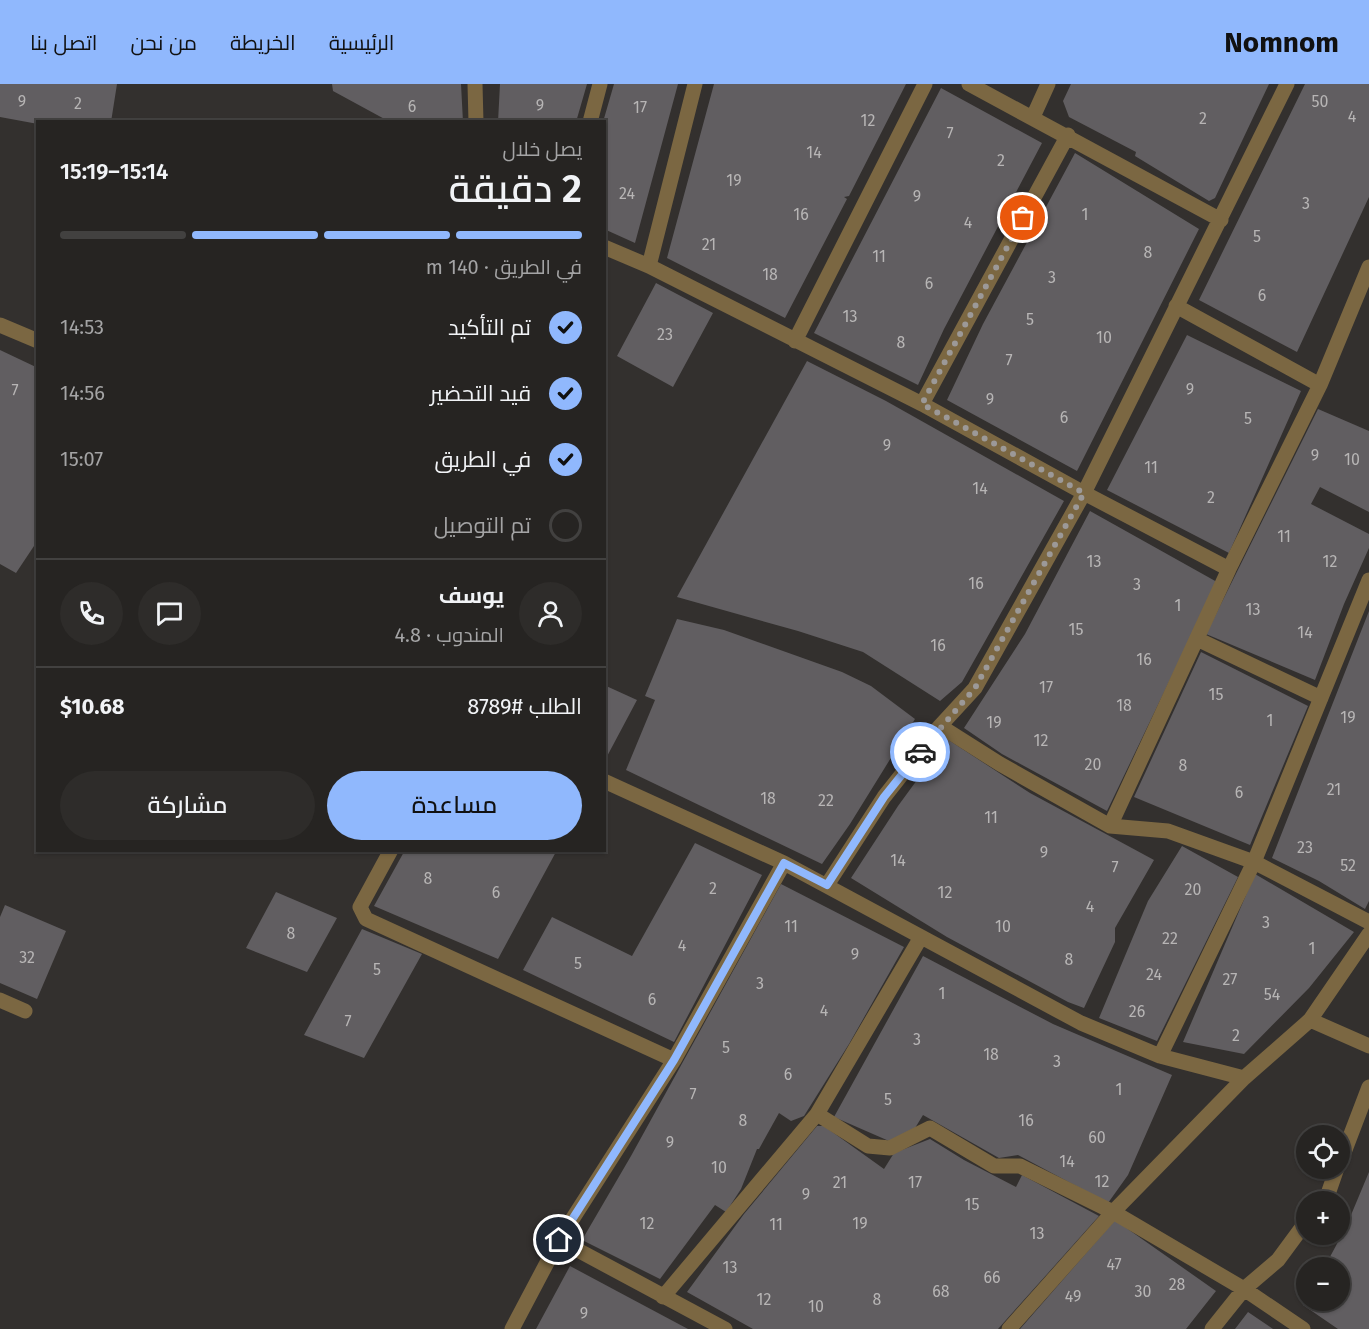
<!DOCTYPE html>
<html lang="ar">
<head>
<meta charset="utf-8">
<style>
	:root { --surface:#262422; --page:#2e2c2a; --text:#f1f3f6; --muted:#a4a4a5; --line:#424140; --accent:#90b8fd }
	body { margin:0; font-family:"Fira Sans",Cairo,sans-serif; background:var(--page); color:var(--text); direction:rtl; height:100vh; display:flex; flex-direction:column; font-size:22px; white-space:nowrap }
	* { box-sizing:border-box; margin:0 }
	p { font-size:20px; color:var(--muted) }
	.icon { flex:none; width:33px; height:33px; fill:none; stroke:currentColor; stroke-width:2; stroke-linecap:round; stroke-linejoin:round }
	.map { position:relative; flex:1; overflow:hidden; direction:ltr }
	.sheet { position:absolute; left:36px; top:36px; width:570px; height:732px; display:flex; flex-direction:column; background:var(--surface); border-radius:0px; box-shadow:0 2px 4px #0004,0 0 0 2px var(--line); direction:rtl }
	.sheet>* { flex:none }
	.fabs { position:absolute; left:1296px; top:1041px; display:grid; gap:12px }
	.fabs a { display:grid; place-items:center; width:54px; height:54px; border-radius:50%; background:var(--surface); box-shadow:0 2px 4px #0004,0 0 0 2px var(--line); font-size:30px }
	.pin { position:absolute; display:grid; place-items:center; width:51px; height:51px; color:#fff; margin:-26px; border:3px solid #fff; border-radius:50%; box-shadow:0 2px 6px #0007 }
	.courier { position:absolute; display:grid; place-items:center; width:60px; height:60px; margin:-30px; border:4px solid #90b8fd; border-radius:50%; background:#fff; color:#222; box-shadow:0 2px 8px #0007 }
	.summary em { font-style:normal; font-weight:600 }
	.summary div { display:flex; flex-direction:column-reverse }
	.summary { display:flex; align-items:center; justify-content:space-between; height:102px; padding:0 24px }
	h1 { font-size:39px; font-weight:600; line-height:45px }
	.bar { display:grid; grid-template-columns:repeat(4,1fr); gap:9px 6px; align-content:center; height:72px; padding:0 24px }
	.bar i { height:8px; border-radius:4px; background:var(--line) }
	.bar .active { background:var(--accent) }
	.bar p { grid-column:span 4 }
	.line { display:flex; align-items:center; gap:15px; padding:0 24px; border-top:2px solid var(--line) }
	.line div { flex:1 }
	.round { display:grid; place-items:center; flex:none; width:63px; height:63px; border-radius:32px; background:var(--page) }
	ol { padding:0 24px; list-style:none }
	li { display:flex; align-items:center; gap:18px; height:66px }
	li p { margin-inline-start:auto }
	li .icon { padding:6px; border-radius:50%; background:var(--accent); color:#111; stroke-width:4 }
	li:last-child { color:var(--muted) }
	li i { width:33px; height:33px; border:3px solid var(--line); border-radius:50% }
	.cta { display:flex; gap:12px; margin-top:auto; padding:12px 24px }
	.cta a { flex:1; height:69px; border-radius:36px; background:var(--accent); color:#111; font-size:24px; font-weight:600; line-height:69px; text-align:center }
	.cta a+a { background:var(--page); color:var(--text) }
	header { display:flex; align-items:center; gap:36px; box-sizing:border-box; height:84px; padding:0 30px; background:var(--accent); color:#111 }
	header strong { font-size:28px }
	nav { display:flex; gap:33px; margin-inline-start:auto; font-size:21px }
	.map>svg:first-child { display:block }
</style>
</head>
<body>
<header>
<strong>Nomnom</strong>
<nav><a>الرئيسية</a><a>الخريطة</a><a>من نحن</a><a>اتصل بنا</a></nav>
</header>
<div class="map">
<svg width="1369" height="1245" viewBox="0 0 1369 1245">
	<rect width="100%" height="100%" fill="#33302e"/>
	<path fill="#615e61" d="M0,0H117L111,38H38V40L0,33Z
		M332,0H461L463,38H390L333,7Z
		M500,0H587L576,38H498Z
		M614,0H678L635,159L604,145L603,38Z
		M714,0H906L849,112L844,113L847,115L785,234L667,174Z
		M1071,0H1269L1215,114L1209,117L1135,72L1136,68L1069,33L1063,17Z
		M1305,0H1369V113L1297,268L1199,216Z
		M941,4L1042,59L944,245L918,301L814,249Z
		M1075,69L1199,145L1077,387L947,316L983,240Z
		M656,199L713,229L673,303L617,272Z
		M1187,251L1301,307L1229,469L1107,406Z
		M0,266L38,284V456L16,489L0,480Z
		M807,277L886,317L1064,417L962,598L940,617L863,568L798,547L677,513Z
		M1318,325L1369,347V428L1320,403L1311,420L1369,450V464L1344,520L1315,596L1206,550Z
		M1090,427L1217,498L1107,727L1002,670L964,644L1025,550Z
		M1369,527V817L1365,825L1319,797L1272,774Z
		M677,535L724,546L842,588L871,602L915,635L850,740L822,780L626,686L655,616L645,612Z
		M1201,568L1308,622L1250,761L1134,713Z
		M604,601L637,616L604,678Z
		M947,655L1030,709L1154,776L1115,844V858L1084,924L1068,918L947,853L851,794L898,722Z
		M695,759L762,791L674,958L523,886L552,833L632,872Z
		M1182,762L1238,793L1157,957L1099,934L1148,817Z
		M405,766H557L498,875L374,822Z
		M1255,790L1354,848L1309,904L1244,970L1183,958Z
		M781,800L904,863L849,960L804,1032L791,1037L779,1029L759,1065H757L741,1105L726,1128L715,1121L660,1195L582,1156L631,1072Z
		M276,808L337,834L307,888L246,864Z
		M5,821L66,847L37,915L0,899V833Z
		M362,845L422,870L364,974L304,951Z
		M923,872L1053,940L1172,991L1128,1091L1108,1119L1018,1071L999,1074L923,1031L912,1049L889,1057L834,1033Z
		M817,1042H824L884,1085L894,1069L930,1055L964,1076L1016,1103L1022,1091L1099,1132L998,1245H753L687,1208L744,1130Z
		M1369,1088V1245H1338L1303,1221L1306,1216H1340V1184H1324L1346,1143Z
		M1115,1136L1216,1207L1186,1245H1020Z
		M570,1182L628,1213L688,1245H536Z
		M1248,1228L1273,1245H1235Z"/>
	<g fill="none" stroke-linecap="round" stroke-linejoin="round">
		<path stroke="#7b6742" stroke-width="15" d="M475,0L476,38
			M969,0L1221,136
			M1033,33L1048,0
			M590,38L600,0
			M604,163L649,182L922,320L1084,409L1229,485
			M649,182L695,0
			M1176,222L1320,301
			M0,241L38,257
			M795,257L925,0
			M922,320L1068,51
			M1197,555L1321,614
			M940,642L1000,680L1110,742L1168,747L1254,778L1369,838
			M604,697L784,779
			M1110,742L1229,485L1320,301L1369,183
			M391,766L360,823L366,835L674,976
			M827,801L884,713L940,642L975,604L1084,409L1287,0
			M0,916L25,927
			M1310,936L1369,962
			M1160,972L1254,778L1369,496
			M817,1030L868,1062L890,1064L930,1044L994,1082H1020L1113,1128L1009,1245
			M1340,1079L1369,1003
			M1322,1118L1328,1110L1337,1084
			M559,1156L725,1245
			M663,1213L817,1030L921,853
			M512,1245L559,1156L674,976L784,779L1081,939L1160,972L1244,994
			M1212,1245L1244,1205L1278,1176L1306,1138
			M1303,1245L1244,1205L1113,1128L1244,994L1310,936L1369,850"/>
	</g>
	<g fill="none" stroke-linecap="round" stroke-linejoin="round">
		<path stroke="#9c9998" stroke-width="6" stroke-dasharray="0 10.8" d="M920,668L975,604L1084,409L922,320L1023,134"/>
		<path stroke="#90b8fd" stroke-width="8" d="M559,1156L674,976L784,779L827,801L884,713L920,668"/>
	</g>
	<g text-anchor="middle" dominant-baseline="central" stroke-width="5" stroke-linejoin="round" paint-order="stroke">
		<g font-size="16" fill="#b7b5b5">
			<text x="22" y="17">9</text>
			<text x="1320" y="17">50</text>
			<text x="78" y="19">2</text>
			<text x="540" y="21">9</text>
			<text x="412" y="22">6</text>
			<text x="640" y="23">17</text>
			<text x="1352" y="32">4</text>
			<text x="1203" y="34">2</text>
			<text x="868" y="36">12</text>
			<text x="950" y="49">7</text>
			<text x="814" y="68">14</text>
			<text x="1001" y="76">2</text>
			<text x="734" y="96">19</text>
			<text x="627" y="109">24</text>
			<text x="917" y="112">9</text>
			<text x="1306" y="119">3</text>
			<text x="801" y="130">16</text>
			<text x="1085" y="130">1</text>
			<text x="968" y="138">4</text>
			<text x="1257" y="152">5</text>
			<text x="709" y="160">21</text>
			<text x="1148" y="168">8</text>
			<text x="879" y="172">11</text>
			<text x="770" y="190">18</text>
			<text x="1052" y="193">3</text>
			<text x="929" y="199">6</text>
			<text x="1262" y="211">6</text>
			<text x="850" y="232">13</text>
			<text x="1030" y="235">5</text>
			<text x="665" y="250">23</text>
			<text x="1104" y="253">10</text>
			<text x="901" y="258">8</text>
			<text x="1009" y="276">7</text>
			<text x="1190" y="305">9</text>
			<text x="15" y="306">7</text>
			<text x="990" y="315">9</text>
			<text x="1064" y="333">6</text>
			<text x="1248" y="334">5</text>
			<text x="887" y="361">9</text>
			<text x="1315" y="371">9</text>
			<text x="1352" y="375">10</text>
			<text x="1151" y="383">11</text>
			<text x="980" y="404">14</text>
			<text x="1211" y="413">2</text>
			<text x="1284" y="452">11</text>
			<text x="1094" y="477">13</text>
			<text x="1330" y="477">12</text>
			<text x="976" y="499">16</text>
			<text x="1137" y="500">3</text>
			<text x="1178" y="521">1</text>
			<text x="1253" y="525">13</text>
			<text x="1076" y="545">15</text>
			<text x="1305" y="548">14</text>
			<text x="938" y="561">16</text>
			<text x="1144" y="575">16</text>
			<text x="1046" y="603">17</text>
			<text x="1216" y="610">15</text>
			<text x="1124" y="621">18</text>
			<text x="1348" y="633">19</text>
			<text x="1270" y="636">1</text>
			<text x="994" y="638">19</text>
			<text x="1041" y="656">12</text>
			<text x="1093" y="680">20</text>
			<text x="1183" y="681">8</text>
			<text x="1334" y="705">21</text>
			<text x="1239" y="708">6</text>
			<text x="768" y="714">18</text>
			<text x="826" y="716">22</text>
			<text x="991" y="733">11</text>
			<text x="1305" y="763">23</text>
			<text x="1044" y="768">9</text>
			<text x="898" y="776">14</text>
			<text x="1348" y="781">52</text>
			<text x="1115" y="783">7</text>
			<text x="428" y="794">8</text>
			<text x="713" y="804">2</text>
			<text x="1193" y="805">20</text>
			<text x="496" y="808">6</text>
			<text x="945" y="808">12</text>
			<text x="1090" y="822">4</text>
			<text x="1266" y="838">3</text>
			<text x="791" y="842">11</text>
			<text x="1003" y="842">10</text>
			<text x="291" y="849">8</text>
			<text x="1170" y="854">22</text>
			<text x="682" y="861">4</text>
			<text x="1312" y="864">1</text>
			<text x="855" y="870">9</text>
			<text x="27" y="873">32</text>
			<text x="1069" y="875">8</text>
			<text x="578" y="879">5</text>
			<text x="377" y="885">5</text>
			<text x="1154" y="890">24</text>
			<text x="1230" y="895">27</text>
			<text x="760" y="899">3</text>
			<text x="942" y="909">1</text>
			<text x="1272" y="910">54</text>
			<text x="652" y="915">6</text>
			<text x="824" y="926">4</text>
			<text x="1137" y="927">26</text>
			<text x="348" y="937">7</text>
			<text x="1236" y="951">2</text>
			<text x="917" y="955">3</text>
			<text x="726" y="963">5</text>
			<text x="991" y="970">18</text>
			<text x="1057" y="977">3</text>
			<text x="788" y="990">6</text>
			<text x="1119" y="1005">1</text>
			<text x="693" y="1010">7</text>
			<text x="888" y="1015">5</text>
			<text x="743" y="1036">8</text>
			<text x="1026" y="1036">16</text>
			<text x="1097" y="1053">60</text>
			<text x="670" y="1058">9</text>
			<text x="1067" y="1077">14</text>
			<text x="719" y="1083">10</text>
			<text x="1102" y="1097">12</text>
			<text x="840" y="1098">21</text>
			<text x="915" y="1098">17</text>
			<text x="806" y="1110">9</text>
			<text x="972" y="1120">15</text>
			<text x="647" y="1139">12</text>
			<text x="860" y="1139">19</text>
			<text x="776" y="1140">11</text>
			<text x="1037" y="1149">13</text>
			<text x="1114" y="1180">47</text>
			<text x="730" y="1183">13</text>
			<text x="992" y="1193">66</text>
			<text x="1177" y="1200">28</text>
			<text x="941" y="1207">68</text>
			<text x="1143" y="1207">30</text>
			<text x="1073" y="1212">49</text>
			<text x="764" y="1215">12</text>
			<text x="877" y="1215">8</text>
			<text x="816" y="1222">10</text>
			<text x="584" y="1229">9</text>
		</g>
	</g>
</svg>
<div class="fabs">
<a><svg class="icon" aria-label="locate" viewBox="0 0 24 24"><circle cx="12" cy="12" r="6"/><path d="M12 2v4M12 18v4M2 12h4M18 12h4"/></svg></a>
<a>+</a>
<a>−</a>
</div>
<div class="pin" style="left:1023px;top:134px;background:#ea580c"><svg class="icon" aria-label="bag" viewBox="0 0 24 24"><path d="M5 8h14l-1 12H6zM9 8a3 3 0 0 1 6 0"/></svg></div>
<div class="pin" style="left:559px;top:1156px;background:#1f2937"><svg class="icon" aria-label="home" viewBox="0 0 24 24"><path d="M3 11l9-7 9 7M6 9v11h12V9"/></svg></div>
<div class="courier" style="left:920px;top:668px"><svg class="icon" aria-label="car" viewBox="0 0 24 24"><path d="M5 17H2v-5l4-1 3-4h7l3 4 3 1v5h-3M9 17h6M6 11h13"/><circle cx="7" cy="17" r="2"/><circle cx="17" cy="17" r="2"/></svg></div>
<section class="sheet">
<div class="summary"><div><h1>2 دقيقة</h1><p>يصل خلال</p></div><em>15:14–15:19</em></div>
<div class="bar"><i class="active"></i><i class="active"></i><i class="active"></i><i></i><p>في الطريق · 140 m</p></div>
<ol>
<li><svg class="icon" aria-label="check" viewBox="0 0 24 24"><path d="M5 12l5 5 9-10"/></svg>تم التأكيد<p>14:53</p></li>
<li><svg class="icon" aria-label="check" viewBox="0 0 24 24"><path d="M5 12l5 5 9-10"/></svg>قيد التحضير<p>14:56</p></li>
<li><svg class="icon" aria-label="check" viewBox="0 0 24 24"><path d="M5 12l5 5 9-10"/></svg>في الطريق<p>15:07</p></li>
<li><i></i>تم التوصيل</li>
</ol>
<div class="line" style="height:108px"><a class="round"><svg class="icon" aria-label="person" viewBox="0 0 24 24"><circle cx="12" cy="8" r="4"/><path d="M4 21q1-7 8-7t8 7"/></svg></a><div><b>يوسف</b><p>المندوب · 4.8</p></div><a class="round"><svg class="icon" aria-label="chat" viewBox="0 0 24 24"><path d="M4 5h16v11H9l-5 4z"/></svg></a><a class="round"><svg class="icon" aria-label="phone" viewBox="0 0 24 24"><path d="M5 4h4l2 5-3 2q2 4 5 5l2-3 5 2v4C11 20 4 13 5 4z"/></svg></a></div>
<div class="line" style="height:78px"><div>الطلب #8789</div><b>$10.68</b></div>
<div class="cta"><a>مساعدة</a><a>مشاركة</a></div>
</section>
</div>
</body>
</html>
